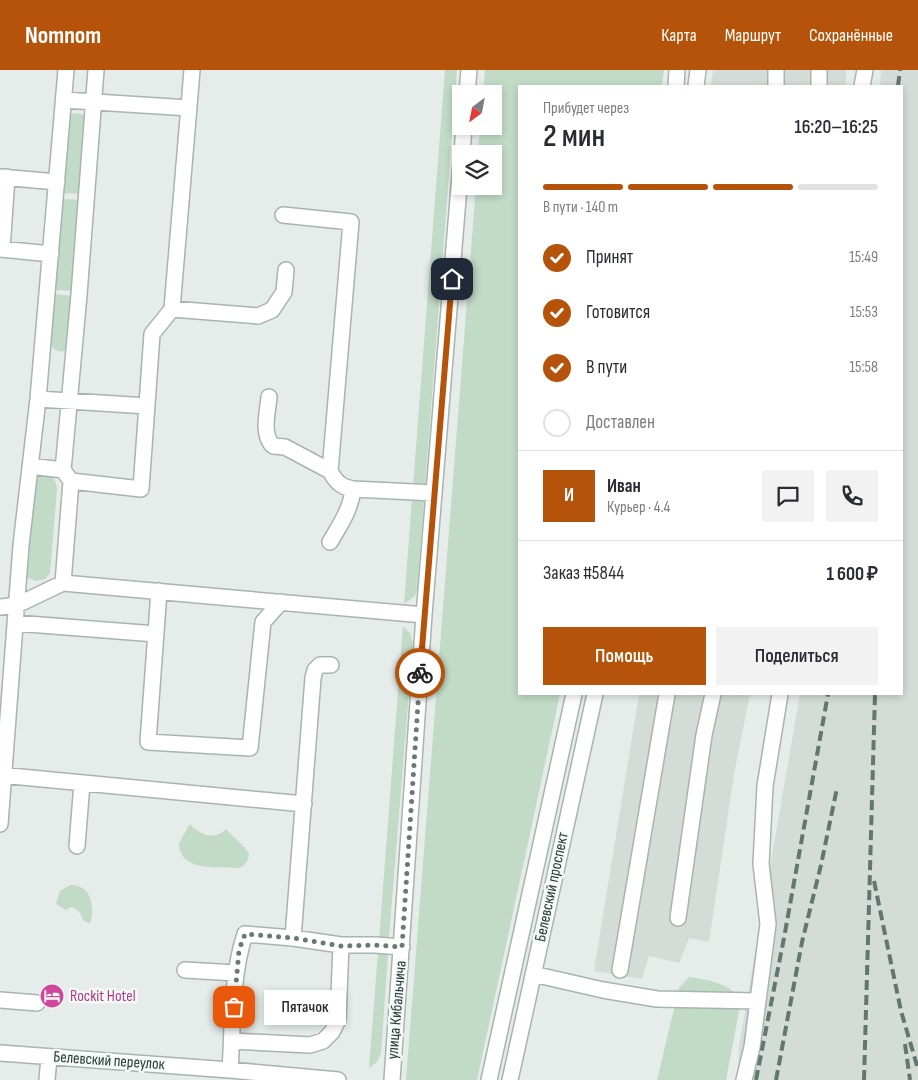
<!DOCTYPE html>
<html lang="ru">
<head>
<meta charset="utf-8">
<style>
	:root { --surface:#fff; --page:#f2f2f3; --text:#2b2b33; --muted:#7c7c81; --line:#e1e1e2; --accent:#b45309 }
	body { margin:0; font-family:"Sofia Sans Condensed",sans-serif; background:var(--page); color:var(--text); height:100vh; display:flex; flex-direction:column; font-size:19px; white-space:nowrap }
	* { box-sizing:border-box; margin:0 }
	p { font-size:16px; color:var(--muted) }
	.icon { flex:none; width:28px; height:28px; fill:none; stroke:currentColor; stroke-width:2; stroke-linecap:round; stroke-linejoin:round }
	.map { position:relative; flex:1; overflow:hidden }
	.sheet { position:absolute; left:518px; top:15px; width:385px; height:610px; display:flex; flex-direction:column; background:var(--surface); border-radius:0px; box-shadow:0 2px 8px #0003 }
	.sheet>* { flex:none }
	.needle { width:32px; rotate:212deg }
	.fabs { position:absolute; left:452px; top:15px; display:grid; gap:10px }
	.fabs a { display:grid; place-items:center; width:50px; height:50px; border-radius:0px; background:var(--surface); box-shadow:0 2px 8px #0003; font-size:25px }
	.pin { position:absolute; display:grid; place-items:center; width:42px; height:42px; color:#fff; margin:-21px; border-radius:10px; box-shadow:0 2px 8px #0006 }
	.courier { position:absolute; display:grid; place-items:center; width:50px; height:50px; margin:-25px; border:4px solid #b45309; border-radius:50%; background:#fff; color:#222; box-shadow:0 1px 6px #0007 }
	.bubble { position:absolute; height:35px; border-radius:0px; background:var(--surface); box-shadow:0 2px 8px #0003; font-size:16px; font-weight:600; line-height:35px; text-align:center }
	.headline em { font-style:normal; font-weight:600 }
	.headline div { display:flex; flex-direction:column-reverse }
	.headline { display:flex; align-items:center; justify-content:space-between; height:85px; padding:0 25px }
	h1 { font-size:32px; font-weight:600; line-height:38px }
	.bar { display:grid; grid-template-columns:repeat(4,1fr); gap:8px 5px; align-content:center; height:60px; padding:0 25px }
	.bar i { height:6px; border-radius:4px; background:var(--line) }
	.bar .on { background:var(--accent) }
	.bar p { grid-column:span 4 }
	.line { display:flex; align-items:center; gap:12px; padding:0 25px; border-top:1px solid var(--line) }
	.line div { flex:1 }
	.round { display:grid; place-items:center; flex:none; width:52px; height:52px; border-radius:0px; background:var(--page) }
	ol { padding:0 25px; list-style:none }
	li { display:flex; align-items:center; gap:15px; height:55px }
	li p { margin-inline-start:auto }
	li .icon { padding:5px; border-radius:50%; background:var(--accent); color:#fff; stroke-width:4 }
	li:last-child { color:var(--muted) }
	li i { width:28px; height:28px; border:2px solid var(--line); border-radius:50% }
	.action { display:flex; gap:10px; margin-top:auto; padding:10px 25px }
	.action a { flex:1; height:58px; border-radius:0px; background:var(--accent); color:#fff; font-size:20px; font-weight:600; line-height:58px; text-align:center }
	.action a+a { background:var(--page); color:var(--text) }
	header { display:flex; align-items:center; gap:30px; box-sizing:border-box; height:70px; padding:0 25px; background:var(--accent); color:#fff }
	header strong { font-size:24px }
	nav { display:flex; gap:28px; margin-inline-start:auto; font-size:18px }
	.map>svg:first-child { display:block }
</style>
</head>
<body>
<header>
<strong>Nomnom</strong>
<nav><a>Карта</a><a>Маршрут</a><a>Сохранённые</a></nav>
</header>
<div class="map">
<svg width="918" height="1010" viewBox="0 0 918 1010">
	<rect width="100%" height="100%" fill="#e5ece9"/>
	<path fill="#d3dcd7" d="M713,0H846V16H711Z
		M881,0H918V1010H738L739,976L800,624H901V16H880Z
		M639,624H750L734,704L709,872L689,868L679,893L649,886L642,909L594,901Z"/>
	<path fill="#c1dbc6" d="M445,0H457L425,416H413Z
		M485,0H664L662,16H519V624H560L477,1010H406L476,116H494V84H478L480,56H494V24H483Z
		M74,43L85,45L82,124L62,123L69,46Z
		M61,129L82,130L75,221L54,220Z
		M54,224L74,226L69,279C61,284 52,281 50,272Z
		M39,404C50,404 57,408 57,420L50,503L45,509L36,511L28,508L26,503L35,410Z
		M412,429L424,430L417,519L415,526L404,534Z
		M403,556L410,563L413,573L389,867L387,870H379Z
		M190,754C200,765 215,771 226,759C233,768 244,774 249,784C249,790 244,797 238,798C218,796 180,803 179,773Z
		M70,815C92,814 95,838 90,854L83,850C81,843 78,839 71,837L66,840L56,834L60,821Z
		M378,882L387,883L388,886L381,983L377,992L369,998Z
		M689,907C708,910 731,913 741,931L726,1010H657L679,918Z"/>
	<g fill="none" stroke-linecap="round" stroke-linejoin="round">
		<defs>
			<path id="minor" d="M776,0V16
				M819,0V16
				M676,16L677,0
				M696,16L698,0
				M862,16L865,0
				M467,24L469,0
				M64,30L189,38
				M462,84L464,56
				M0,107L57,112
				M283,145L351,152L330,401C336,412 341,417 353,419L434,423
				M0,179L51,184
				M2,179L7,107
				M172,239L258,246L272,240L284,222L286,200
				M269,327C268,341 261,364 273,376L285,377L330,401
				M38,329L147,336
				M30,396L63,400L71,411L141,419L152,264L172,239L192,0
				M63,400L79,225L96,0
				M330,472C340,455 351,439 353,419
				M63,513L71,411
				M159,521L148,672L250,678L263,552L281,532
				M0,537L17,535L63,513L424,545
				M15,553L156,564
				M0,705L304,734
				M0,754L21,475L38,329L66,0
				M77,776L82,713
				M678,848L704,665L713,624
				M293,868L313,608L315,600L320,595H331
				M185,900L236,903
				M620,900L667,624
				M533,904L603,920L657,929L758,931
				M0,930L37,933
				M232,971L310,975L323,971L332,962L338,950L341,875
				M0,983L230,1000L338,1010
				M230,1000C233,956 231,906 245,864L293,868L341,875H375L402,877
				M47,1010L49,987
				M392,1010L424,545L461,92
				M489,1010L574,624
				M510,1010L595,624
				M744,1010L752,977L768,854L761,794L765,716L780,624"/>
		</defs>
		<use href="#minor" stroke="#a8b4af" stroke-width="18"/>
		<use href="#minor" stroke="#fff" stroke-width="15"/>
		<path stroke="#617770" stroke-width="4" stroke-dasharray="10 5" stroke-linecap="butt" d="M898,16L900,0
			M874,811L901,941L918,999
			M905,974L910,1010
			M756,1010L784,868L828,624
			M776,1010L802,872L821,795L837,718
			M864,1010L875,624"/>
	</g>
	<g fill="none" stroke-linecap="round" stroke-linejoin="round">
		<path stroke="#697a74" stroke-width="5" stroke-dasharray="0 9" d="M234,937L239,880L245,864L293,868L341,876L375,875L402,877L420,603"/>
		<path stroke="#b45309" stroke-width="6" d="M420,603L452,209"/>
	</g>
	<defs>
		<symbol id="hotel-disc" viewBox="-11 -11 22 22"><circle r="9.5" fill="#d1479c" stroke="#f5f9f7"/><path d="M-6-4.5h1.5V1H6V5H4.5V3h-9V5H-6ZM-4 0a1.8 1.8 0 1 1 3.6 0ZM.5 0V-2.5h3Q6-2.5 6 0Z" fill="#fff"/></symbol>
	</defs>
	<g fill-rule="evenodd">
		<use href="#hotel-disc" x="38" y="912" width="28" height="28"/>
	</g>
	<g text-anchor="middle" dominant-baseline="central" stroke-width="5" stroke-linejoin="round" paint-order="stroke">
		<g font-size="16" fill="#263c35" stroke="#f5f9f7">
			<text transform="translate(552 817) rotate(-78)">Белевский проспект</text>
			<text transform="translate(397 940) rotate(-85)">улица Кибальчича</text>
			<text transform="translate(109 991) rotate(4)">Белевский переулок</text>
		</g>
		<g font-size="16" fill="#b23c85" stroke="#f5f9f7" text-anchor="start">
			<text x="70" y="926">Rockit Hotel</text>
		</g>
	</g>
</svg>
<div class="fabs">
<a><svg class="needle" viewBox="-14 -14 28 28"><path d="M0-13l5 13h-10z" fill="#e53935"/><path d="M0 13l5-13h-10z" fill="#7c7c81"/></svg></a>
<a><svg class="icon" aria-label="layers" viewBox="0 0 24 24"><path d="M12 4l9 5-9 5-9-5zM3 14l9 5 9-5"/></svg></a>
</div>
<div class="pin" style="left:234px;top:937px;background:#ea580c"><svg class="icon" aria-label="bag" viewBox="0 0 24 24"><path d="M5 8h14l-1 12H6zM9 8a3 3 0 0 1 6 0"/></svg></div>
<div class="pin" style="left:452px;top:209px;background:#1f2937"><svg class="icon" aria-label="home" viewBox="0 0 24 24"><path d="M3 11l9-7 9 7M6 9v11h12V9"/></svg></div>
<div class="courier" style="left:420px;top:603px"><svg class="icon" aria-label="bike" viewBox="0 0 24 24"><circle cx="6" cy="16" r="4"/><circle cx="18" cy="16" r="4"/><path d="M6 16l4-8h5l3 8M10 8l3 8H6M13 5h3"/></svg></div>
<div class="bubble" style="left:264px;top:920px;width:82px">Пятачок</div>
<section class="sheet">
<div class="headline"><div><h1>2 мин</h1><p>Прибудет через</p></div><em>16:20–16:25</em></div>
<div class="bar"><i class="on"></i><i class="on"></i><i class="on"></i><i></i><p>В пути · 140 m</p></div>
<ol>
<li><svg class="icon" aria-label="check" viewBox="0 0 24 24"><path d="M5 12l5 5 9-10"/></svg>Принят<p>15:49</p></li>
<li><svg class="icon" aria-label="check" viewBox="0 0 24 24"><path d="M5 12l5 5 9-10"/></svg>Готовится<p>15:53</p></li>
<li><svg class="icon" aria-label="check" viewBox="0 0 24 24"><path d="M5 12l5 5 9-10"/></svg>В пути<p>15:58</p></li>
<li><i></i>Доставлен</li>
</ol>
<div class="line" style="height:90px"><b class="round" style="background:var(--accent);color:#fff">И</b><div><b>Иван</b><p>Курьер · 4.4</p></div><a class="round"><svg class="icon" aria-label="chat" viewBox="0 0 24 24"><path d="M4 5h16v11H9l-5 4z"/></svg></a><a class="round"><svg class="icon" aria-label="phone" viewBox="0 0 24 24"><path d="M5 4h4l2 5-3 2q2 4 5 5l2-3 5 2v4C11 20 4 13 5 4z"/></svg></a></div>
<div class="line" style="height:65px"><div>Заказ #5844</div><b>1 600 ₽</b></div>
<div class="action"><a>Помощь</a><a>Поделиться</a></div>
</section>
</div>
</body>
</html>
